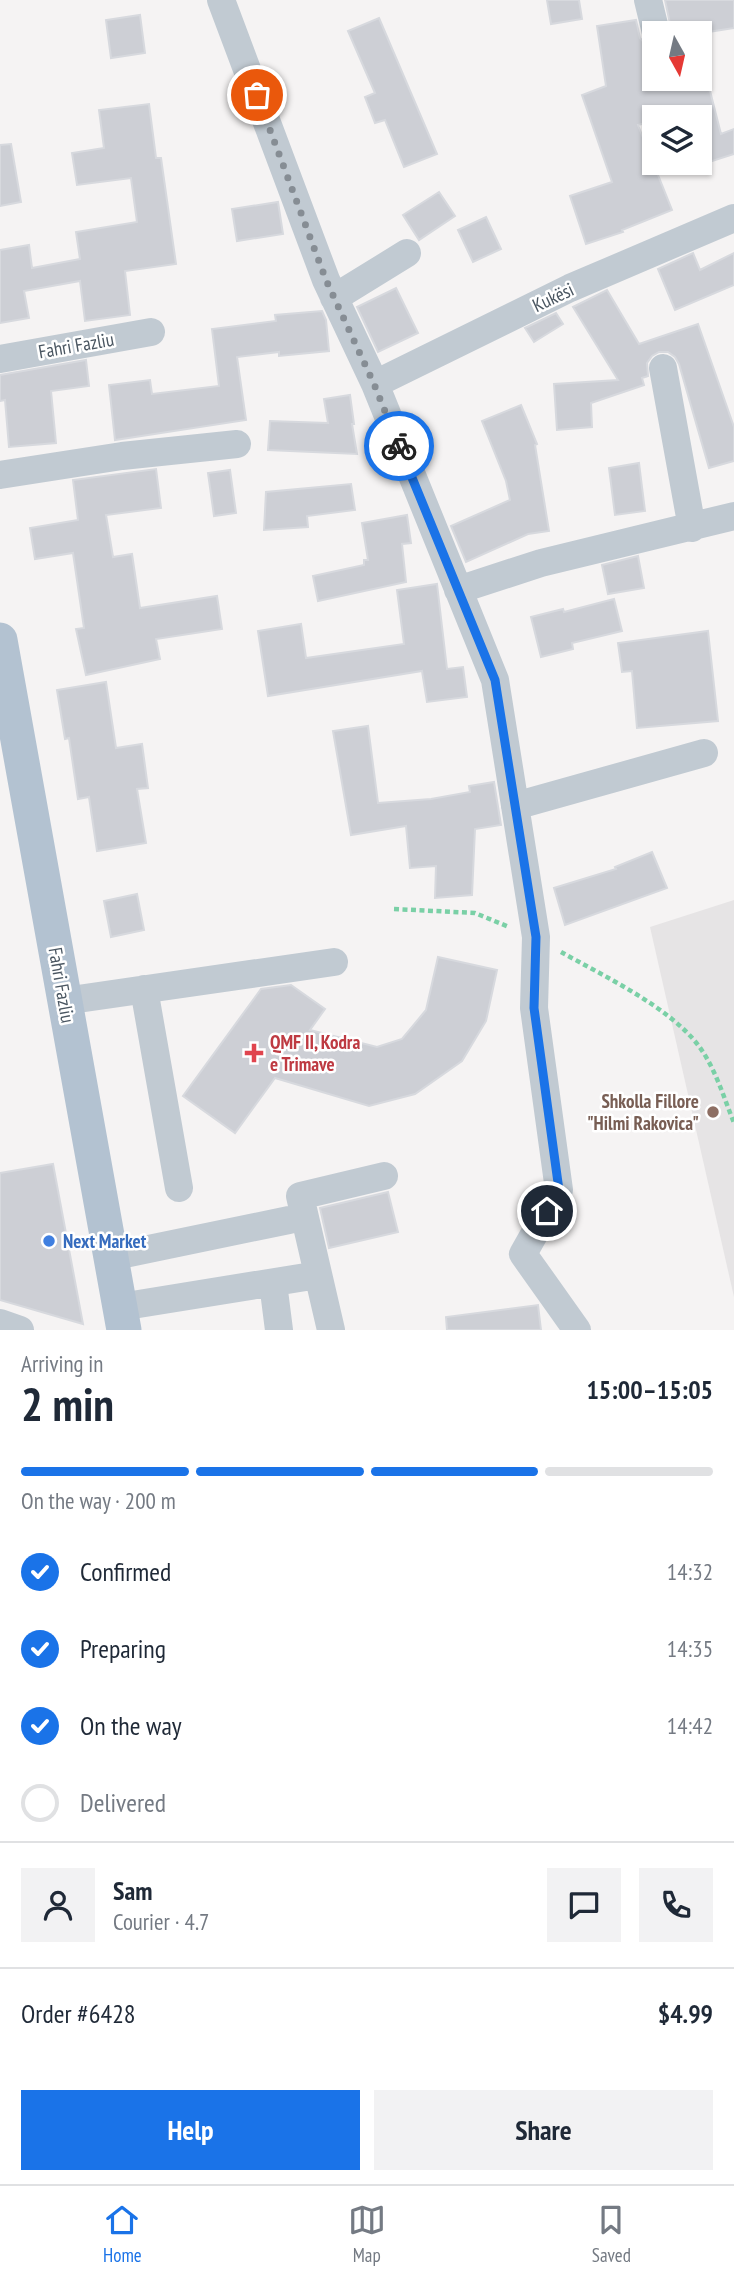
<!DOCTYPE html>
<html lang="en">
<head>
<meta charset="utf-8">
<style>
	:root { --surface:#fff; --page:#f2f2f3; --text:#1f2937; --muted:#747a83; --line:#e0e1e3; --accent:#1a73e8 }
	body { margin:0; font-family:"PT Sans Narrow",sans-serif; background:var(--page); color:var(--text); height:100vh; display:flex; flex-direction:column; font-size:26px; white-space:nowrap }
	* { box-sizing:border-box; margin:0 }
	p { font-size:23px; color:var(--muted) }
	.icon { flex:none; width:38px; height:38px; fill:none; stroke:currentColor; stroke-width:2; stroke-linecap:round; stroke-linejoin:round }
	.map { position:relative; height:1330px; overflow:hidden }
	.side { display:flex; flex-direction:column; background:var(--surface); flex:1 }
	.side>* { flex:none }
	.needle { width:46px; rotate:172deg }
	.fabs { position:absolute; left:642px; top:21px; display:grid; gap:14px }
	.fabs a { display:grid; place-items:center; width:70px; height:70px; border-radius:0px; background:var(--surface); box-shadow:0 2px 5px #0004; font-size:35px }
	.pin { position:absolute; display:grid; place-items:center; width:60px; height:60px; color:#fff; margin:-30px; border:4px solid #fff; border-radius:50%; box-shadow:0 2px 7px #0007 }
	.courier { position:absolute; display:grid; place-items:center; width:70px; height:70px; margin:-35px; border:5px solid #1a73e8; border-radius:50%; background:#fff; color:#222; box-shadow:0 2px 9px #0007 }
	.overview em { font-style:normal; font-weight:800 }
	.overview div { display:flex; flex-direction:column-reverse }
	.overview { display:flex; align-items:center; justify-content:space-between; height:119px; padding:0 21px }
	h1 { font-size:46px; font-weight:800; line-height:52px }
	.bar { display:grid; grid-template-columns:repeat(4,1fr); gap:10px 7px; align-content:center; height:84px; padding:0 21px }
	.bar i { height:9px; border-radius:5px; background:var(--line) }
	.bar .selected { background:var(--accent) }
	.bar p { grid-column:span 4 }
	.line { display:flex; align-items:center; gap:18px; padding:0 21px; border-top:2px solid var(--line) }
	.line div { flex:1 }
	.round { display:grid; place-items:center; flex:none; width:74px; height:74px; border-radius:0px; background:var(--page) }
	ol { padding:0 21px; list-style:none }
	li { display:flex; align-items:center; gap:21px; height:77px }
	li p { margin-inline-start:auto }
	li .icon { padding:7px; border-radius:50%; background:var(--accent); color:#fff; stroke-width:4 }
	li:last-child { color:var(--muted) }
	li i { width:38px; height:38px; border:4px solid var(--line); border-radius:50% }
	.button { display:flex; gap:14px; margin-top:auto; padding:14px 21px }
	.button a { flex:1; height:80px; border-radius:0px; background:var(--accent); color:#fff; font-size:28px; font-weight:800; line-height:80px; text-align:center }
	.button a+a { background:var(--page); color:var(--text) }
	.dock { display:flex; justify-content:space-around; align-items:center; height:98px; border-top:2px solid var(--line); background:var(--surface); font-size:19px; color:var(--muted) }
	.dock a { display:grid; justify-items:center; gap:4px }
	.dock .selected { color:var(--accent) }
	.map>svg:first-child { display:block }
</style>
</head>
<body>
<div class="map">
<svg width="734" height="1330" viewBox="0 0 734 1330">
	<rect width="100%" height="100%" fill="#f5f3f3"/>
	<path fill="#e6e4e5" d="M734,900V1297L650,927Z"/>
	<path fill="#cdcfd5" stroke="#d7d9de" stroke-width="2" d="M547,0H579L582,19L551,24Z
		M665,0H734V28L708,32L707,26L672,33Z
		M140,15L145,53L111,58L106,20Z
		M379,18L437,154L404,167L385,120L375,123L365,97L375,93L348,31Z
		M636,20L640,38L648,47L654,70V79H657L658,83L676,79H707L721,134L734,129V154L700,165V117H654V121L638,125L672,210L622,230L623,232L586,244L570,196L612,182L582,95L606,86L597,26Z
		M149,104L156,158H161L176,264L125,271L130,315L85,321L80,281L24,291L29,318L0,323V250L29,245L32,268L80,259L76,232L137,222L131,178L77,185L72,153L104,148L99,110Z
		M11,144L21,202L0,206V145Z
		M439,192L455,216L419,240L403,215Z
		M278,202L283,234L237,241L232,209Z
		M486,217L501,249L473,262L458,230Z
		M693,253L700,270L734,253V285L675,310L658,269Z
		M396,288L418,333L378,352L357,307Z
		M607,290L639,344L698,324L734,427V461L709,468L679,364L675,357L668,352H659L652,356L647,363L648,376L642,378L644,385L591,403L592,427L557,430L554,384L618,380L573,307Z
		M322,311L326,320L329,351L279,356V352L237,357L246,420L115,440L109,385L150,380L152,394L219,386L212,329L276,321L275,315Z
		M556,313L563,324L534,342L525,328Z
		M86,360L89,386L51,391L56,443L9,447L5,400L0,401V375Z
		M350,395L354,424H352L357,454L268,450L270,421L328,423L324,399Z
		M521,405L537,444L535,445L549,531L528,534L466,562L451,526L510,500L506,481L482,421Z
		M639,463L645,511L615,515L609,468Z
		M156,469L161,508L106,515L113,557L132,554L140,608L217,596L222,629L156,639L160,659L86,675L76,629L84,628L73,553L35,559L30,528L78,520L73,480Z
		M230,470L236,513L214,516L208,473Z
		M351,484L355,510L307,516L308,527L264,530L266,492Z
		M407,515L411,543L402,544L406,582L318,601L313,576L364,565V560H368L362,523Z
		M638,556L644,588L608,594L602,565Z
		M437,584L447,669L463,667L467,697L427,702L422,671L268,696L258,631L301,624L306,658L404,644L397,590Z
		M614,599L622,631L572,643L573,649L541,657L531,617L563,609L564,612Z
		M708,631L718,721L637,728L632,671L622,672L618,643Z
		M106,682L116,748L142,744L148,788L137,789L146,843L97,851L89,797L78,799L69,738L65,739L57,690Z
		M368,726L378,803L431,799L470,792L469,786L494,782L501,825L475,829L472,895L435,898L436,866L410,868L406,826L351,835L333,731Z
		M652,852L667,888L565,925L554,888L616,869L615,867Z
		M137,894L144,930L111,937L104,901Z
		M438,957L497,970L486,1021L462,1061L415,1094L369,1106L275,1078L235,1133L183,1096L261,989L291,985L325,1009L310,1030L377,1047L402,1039L426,1010Z
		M53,1164L83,1324L0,1300V1173Z
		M388,1192L398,1232L329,1248L320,1208Z
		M538,1305L541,1330H447L446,1317Z"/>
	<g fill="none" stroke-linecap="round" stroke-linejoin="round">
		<path stroke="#7ad0a6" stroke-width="4.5" stroke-dasharray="5 3.5" stroke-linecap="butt" d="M394,909L475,913L509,927
			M561,952C604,976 669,1007 698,1045C715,1067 724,1098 734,1123"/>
		<path stroke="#c1cad2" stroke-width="28" d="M221,0L326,280L375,384L495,680L536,937L534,1008L559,1190L523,1254L577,1330
			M648,0L656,33
			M334,298L407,253
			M0,359L151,332
			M663,368L692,528
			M375,384L570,288L734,218
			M0,475L122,456L237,444
			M458,590L541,563L734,516
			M515,806L704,753
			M144,989L179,1188
			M64,1001L334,962
			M110,1257L289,1220
			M273,1283L279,1330
			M120,1307L318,1275
			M0,1323L20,1330
			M331,1330L300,1196L384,1176"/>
		<path stroke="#b3c2d1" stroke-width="35" d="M0,640L124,1330"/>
	</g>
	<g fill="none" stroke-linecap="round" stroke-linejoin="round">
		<path stroke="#868d94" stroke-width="7" stroke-dasharray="0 12.6" d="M257,95L326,280L374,384L399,446"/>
		<path stroke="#1a73e8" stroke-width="9" d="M399,446L495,680L536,937L534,1008L559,1190L547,1211"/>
	</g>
	<path fill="#e0444e" stroke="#fff" stroke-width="2.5" d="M250.5 1042.5h7v7h7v7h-7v7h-7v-7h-7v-7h7z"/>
	<circle fill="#8d6e63" stroke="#fff" stroke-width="2.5" cx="713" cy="1112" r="7"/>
	<circle fill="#3f7fe0" stroke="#fff" stroke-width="2.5" cx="49" cy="1241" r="7"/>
	<g text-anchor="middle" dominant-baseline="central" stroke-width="5" stroke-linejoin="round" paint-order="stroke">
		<g font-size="19" fill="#4a5661" stroke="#fff">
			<text transform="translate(553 297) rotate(-25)">Kukësi</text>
			<text transform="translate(76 345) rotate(-10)">Fahri Fazliu</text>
			<text transform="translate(62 985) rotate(80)">Fahri Fazliu</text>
		</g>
		<g font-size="19" font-weight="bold" fill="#be3a42" stroke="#fff" text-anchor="start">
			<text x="270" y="1042">QMF II, Kodra<tspan x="270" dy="22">e Trimave</tspan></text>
		</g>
		<g font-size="19" font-weight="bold" fill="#785e54" stroke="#fff" text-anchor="end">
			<text x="699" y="1101">Shkolla Fillore<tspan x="699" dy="22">"Hilmi Rakovica"</tspan></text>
		</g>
		<g font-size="19" font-weight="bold" fill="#366cbe" stroke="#fff" text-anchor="start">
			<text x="63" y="1241">Next Market</text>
		</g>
	</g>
</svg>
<div class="fabs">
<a><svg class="needle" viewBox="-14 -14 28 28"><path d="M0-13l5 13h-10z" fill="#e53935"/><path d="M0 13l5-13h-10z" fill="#747a83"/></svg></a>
<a><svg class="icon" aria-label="layers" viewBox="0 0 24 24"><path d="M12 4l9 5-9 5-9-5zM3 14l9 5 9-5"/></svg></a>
</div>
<div class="pin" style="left:257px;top:95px;background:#ea580c"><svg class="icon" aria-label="bag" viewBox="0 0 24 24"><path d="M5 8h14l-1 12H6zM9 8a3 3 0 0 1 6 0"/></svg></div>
<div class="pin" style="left:547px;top:1211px;background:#1f2937"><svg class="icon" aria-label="home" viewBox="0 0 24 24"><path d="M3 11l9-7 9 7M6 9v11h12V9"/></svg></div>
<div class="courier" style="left:399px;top:446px"><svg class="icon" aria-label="bike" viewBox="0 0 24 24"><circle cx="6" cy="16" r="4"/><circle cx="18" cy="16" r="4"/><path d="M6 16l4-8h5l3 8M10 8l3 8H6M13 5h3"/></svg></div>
</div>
<section class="side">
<div class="overview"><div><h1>2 min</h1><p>Arriving in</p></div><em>15:00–15:05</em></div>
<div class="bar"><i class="selected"></i><i class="selected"></i><i class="selected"></i><i></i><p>On the way · 200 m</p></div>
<ol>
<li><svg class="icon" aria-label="check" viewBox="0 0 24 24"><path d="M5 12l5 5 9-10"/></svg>Confirmed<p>14:32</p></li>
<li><svg class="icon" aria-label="check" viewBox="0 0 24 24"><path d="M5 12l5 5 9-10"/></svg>Preparing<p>14:35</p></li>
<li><svg class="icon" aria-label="check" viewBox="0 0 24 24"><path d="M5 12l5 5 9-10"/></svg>On the way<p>14:42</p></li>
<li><i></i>Delivered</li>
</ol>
<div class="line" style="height:126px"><a class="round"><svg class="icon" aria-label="person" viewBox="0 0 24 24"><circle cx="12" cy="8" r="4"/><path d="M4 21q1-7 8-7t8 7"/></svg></a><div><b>Sam</b><p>Courier · 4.7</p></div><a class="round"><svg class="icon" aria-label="chat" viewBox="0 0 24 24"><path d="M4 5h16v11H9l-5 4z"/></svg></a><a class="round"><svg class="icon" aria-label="phone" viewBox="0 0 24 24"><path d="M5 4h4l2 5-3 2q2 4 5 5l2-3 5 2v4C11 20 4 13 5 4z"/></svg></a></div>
<div class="line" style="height:91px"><div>Order #6428</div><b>$4.99</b></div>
<div class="button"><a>Help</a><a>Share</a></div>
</section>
<nav class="dock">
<a class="selected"><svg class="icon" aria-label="home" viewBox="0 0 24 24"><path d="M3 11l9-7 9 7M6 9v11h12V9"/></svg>Home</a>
<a><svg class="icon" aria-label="map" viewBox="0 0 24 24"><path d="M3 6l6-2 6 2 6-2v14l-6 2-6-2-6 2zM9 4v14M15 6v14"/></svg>Map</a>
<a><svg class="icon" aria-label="saved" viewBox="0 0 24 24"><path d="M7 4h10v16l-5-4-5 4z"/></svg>Saved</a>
</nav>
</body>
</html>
